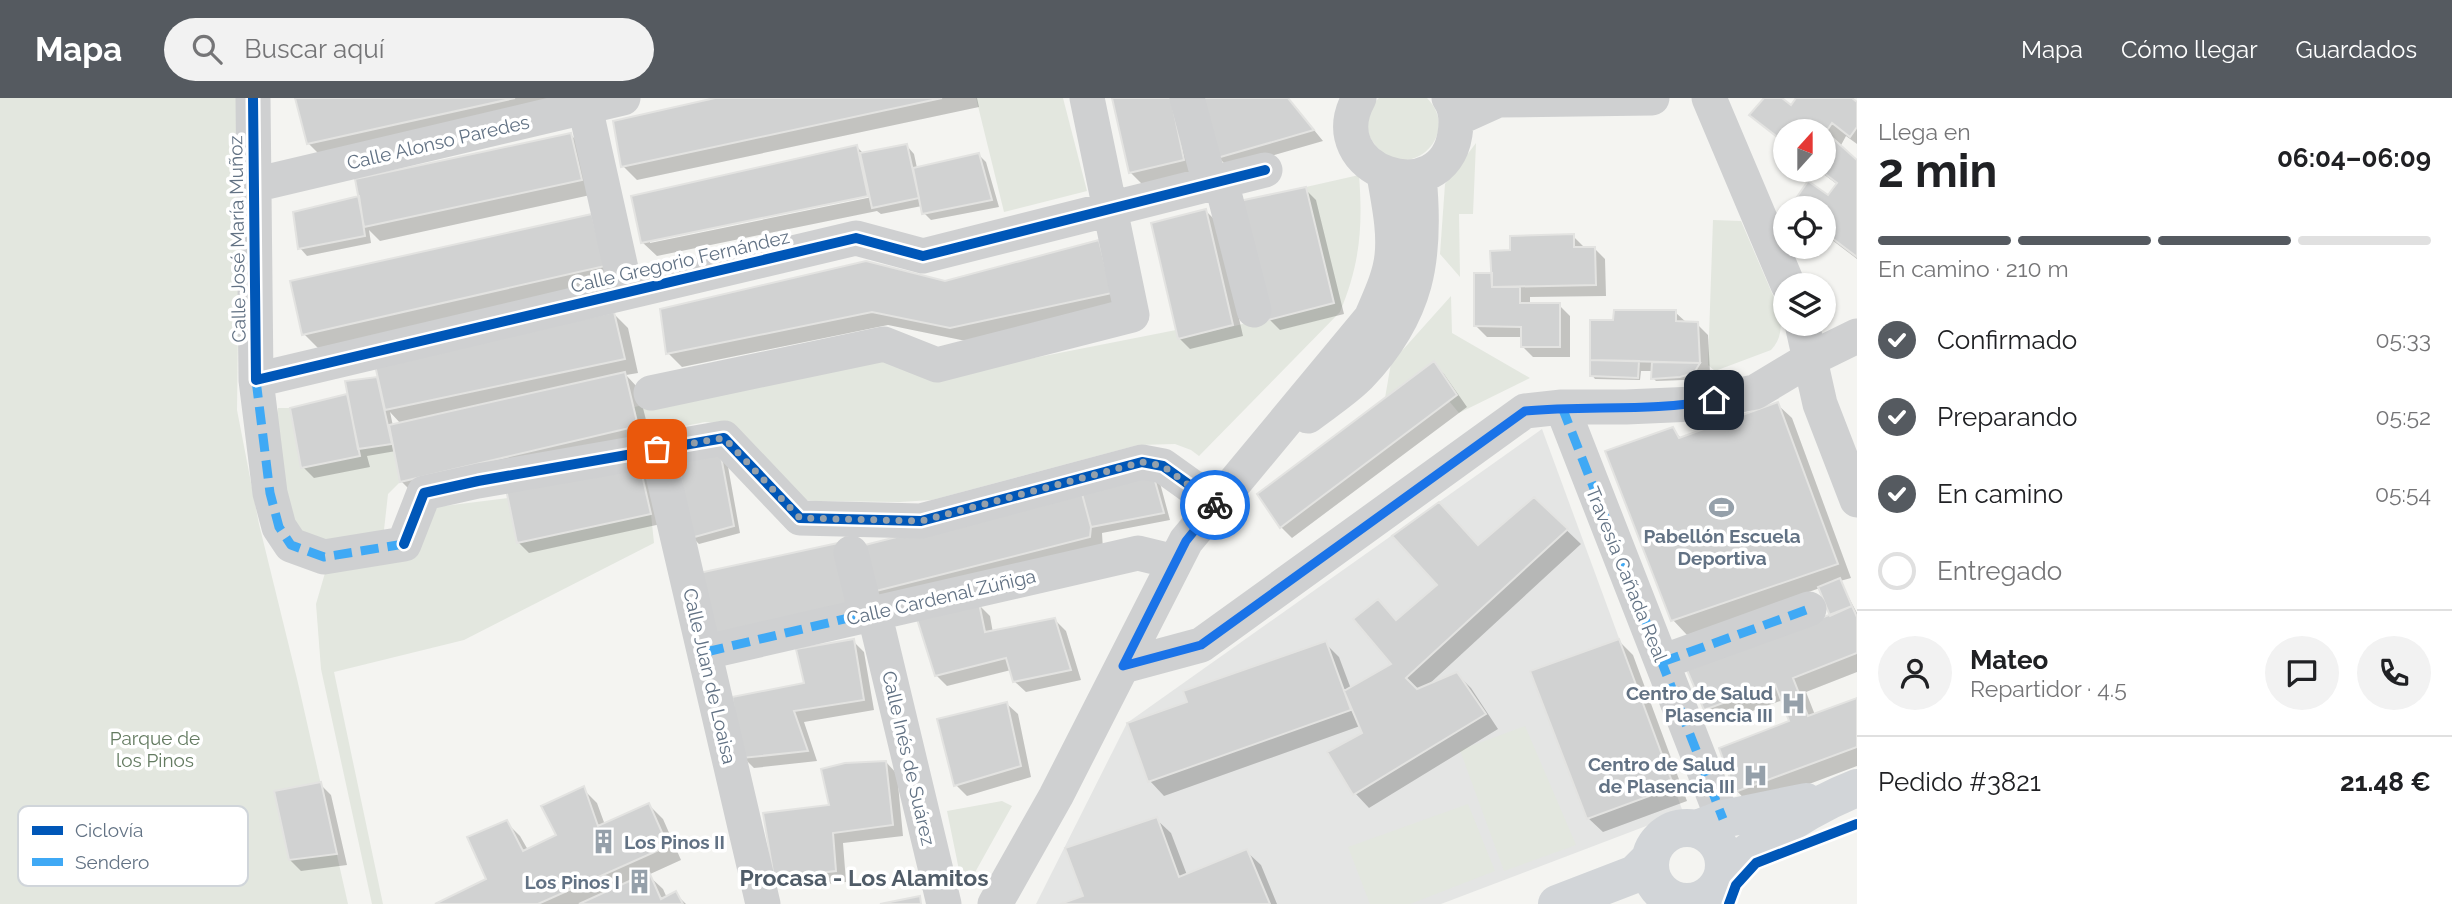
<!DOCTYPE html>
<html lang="es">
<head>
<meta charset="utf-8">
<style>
	:root { --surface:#fff; --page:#f2f2f2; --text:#202124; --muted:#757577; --line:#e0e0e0; --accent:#555a60 }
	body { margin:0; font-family:Raleway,sans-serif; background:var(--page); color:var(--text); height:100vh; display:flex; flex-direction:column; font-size:26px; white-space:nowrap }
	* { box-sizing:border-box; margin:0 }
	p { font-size:23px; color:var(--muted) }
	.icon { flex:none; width:38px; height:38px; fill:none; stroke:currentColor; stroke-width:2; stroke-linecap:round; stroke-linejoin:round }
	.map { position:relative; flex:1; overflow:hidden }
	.details { display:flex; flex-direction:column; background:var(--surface); width:595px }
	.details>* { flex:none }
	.needle { width:46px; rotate:21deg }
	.buttons { position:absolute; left:1773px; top:21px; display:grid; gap:14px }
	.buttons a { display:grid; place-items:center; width:63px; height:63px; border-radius:50%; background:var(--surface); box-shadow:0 2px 5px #0004; font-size:35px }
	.pin { position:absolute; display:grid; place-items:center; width:60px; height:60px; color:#fff; margin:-30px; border-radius:14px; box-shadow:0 4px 10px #0006 }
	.courier { position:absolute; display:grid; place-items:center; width:70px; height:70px; margin:-35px; border:5px solid #1a73e8; border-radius:50%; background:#fff; color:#222; box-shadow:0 2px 9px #0007 }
	.summary em { font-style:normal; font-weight:700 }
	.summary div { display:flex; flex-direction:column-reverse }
	.summary { display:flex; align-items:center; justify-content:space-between; height:119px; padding:0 21px }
	h1 { font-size:46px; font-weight:700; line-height:52px }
	.bar { display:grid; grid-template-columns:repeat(4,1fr); gap:10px 7px; align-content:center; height:84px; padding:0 21px }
	.bar i { height:9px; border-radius:5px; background:var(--line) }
	.bar .current { background:var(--accent) }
	.bar p { grid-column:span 4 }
	.line { display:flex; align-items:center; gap:18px; padding:0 21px; border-top:2px solid var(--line) }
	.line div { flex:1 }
	.round { display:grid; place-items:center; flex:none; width:74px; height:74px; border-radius:37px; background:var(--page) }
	ol { padding:0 21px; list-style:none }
	li { display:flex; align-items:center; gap:21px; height:77px }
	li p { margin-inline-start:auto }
	li .icon { padding:7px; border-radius:50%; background:var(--accent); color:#fff; stroke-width:4 }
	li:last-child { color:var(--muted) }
	li i { width:38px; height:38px; border:4px solid var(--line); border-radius:50% }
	header { display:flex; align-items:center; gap:42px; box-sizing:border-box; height:98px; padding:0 35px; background:var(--accent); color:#fff }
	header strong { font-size:33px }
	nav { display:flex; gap:38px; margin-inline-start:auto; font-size:24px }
	.search { width:490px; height:63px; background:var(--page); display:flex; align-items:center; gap:18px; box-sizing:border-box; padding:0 24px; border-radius:38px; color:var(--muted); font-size:26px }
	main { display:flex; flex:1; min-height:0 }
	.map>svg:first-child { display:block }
</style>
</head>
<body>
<header>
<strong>Mapa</strong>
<div class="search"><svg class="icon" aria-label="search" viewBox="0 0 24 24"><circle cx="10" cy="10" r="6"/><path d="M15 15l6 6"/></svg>Buscar aquí</div>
<nav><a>Mapa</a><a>Cómo llegar</a><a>Guardados</a></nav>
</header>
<main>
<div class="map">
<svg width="1857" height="806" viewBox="0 0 1857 806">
	<rect width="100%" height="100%" fill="#f4f4f1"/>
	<path fill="#e4e5e4" d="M1542,331L1683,714L1441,806H1036L1127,625Z"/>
	<path fill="#e3e7df" d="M0,0H241L237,312L259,426L298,585L348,806H0Z
		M976,0H1063L1087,93L1004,114Z
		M1379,0H1427C1463,37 1408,86 1377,49C1371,42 1369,39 1368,30C1368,17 1369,9 1379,0Z
		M1476,45L1473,116H1459L1460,179L1440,156L1445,86Z
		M1359,77C1363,129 1360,166 1340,214L1199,358L1191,352L1175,346L1138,347L932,402L900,404L815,403L804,402L725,326L705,324L641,337L634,309L890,257L942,278L1176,232L1178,241L1334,205L1306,89Z
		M1713,122L1741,123L1778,209C1782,225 1783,239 1771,252L1715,273L1708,267Z
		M1451,198L1452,235L1530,280L1459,315L1449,303L1457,297L1433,263L1385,300L1391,265Z
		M278,310H290L302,370L359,358L358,351L392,346L400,384L388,396L384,432L317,448L290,428L274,333Z
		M436,375L444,408L508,400L517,445L651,416L654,445L464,542L334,574L383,806H372L321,571L316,506L327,468L389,463Z
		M1525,628L1576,747L1504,773L1460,652Z
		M1002,703L1012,708L973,778L959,772L947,713Z
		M1468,706L1495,773L1410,806H1370L1348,749Z"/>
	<path fill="#0003" fill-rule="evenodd" d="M296,0H582L322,59L308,45Z
		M723,0H977L979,9L637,82L623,68Z
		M1114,0H1181L1197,75L1145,89L1130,74Z
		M1203,0H1288L1323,43L1229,70L1218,59Z
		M1766,0H1779L1791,9L1798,0H1849L1857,6V46L1846,38L1840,49L1857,64V161L1824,136V110L1792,109L1829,99L1838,87L1818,72H1824V33H1785V46L1752,17Z
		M571,37L585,51L595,96L380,143L369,132L371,145L307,158L300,150L361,99Z
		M907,48L914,56L917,70L979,57L986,64L999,109L931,122L924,115L922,108L881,116L877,113L657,158L642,144L857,49L864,56ZM876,94L877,98L650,145V141Z
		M1305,91L1316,102L1344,216L1280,232L1269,221Z
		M1206,113L1217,124L1243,238L1190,251L1179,240Z
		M591,118L618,182L318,250L304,236Z
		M1573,138L1584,149L1594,150L1605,161L1606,198L1530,199V207H1559L1570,218V259H1533L1522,248V239H1487L1476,228L1494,177L1512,154Z
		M1099,144L1125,208L966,243L888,227L682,269L668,255Z
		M1675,214L1687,225L1697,226L1708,237L1710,275H1699L1697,277L1684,282L1656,283L1653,280V273H1641L1640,282L1595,281L1592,277L1615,224Z
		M614,216L628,230L638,275L626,277L638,290L651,342L415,397L401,383L396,353L367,358L370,369L314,380L303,369L346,298L351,303L377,281L381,285ZM390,314L401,326L393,328Z
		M1433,266L1444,276L1467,309L1292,440L1281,429Z
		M1777,306L1792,320L1851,480L1840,483L1857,515V574L1806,594L1815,617L1857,602V668L1751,708L1737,693L1721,651L1791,624L1783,602L1719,625L1705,611L1832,518L1820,490L1687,537L1673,522L1607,355L1672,331L1682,341Z
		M719,355L727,363L740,435L699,446L692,439Z
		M639,366L650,377L661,426L529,455L518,444Z
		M1152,378L1160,385L1170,422L1102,435L1103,452L888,507L874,493Z
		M1534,401L1581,446L1427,588L1457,576L1471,590L1498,631L1369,710L1355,695L1364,636L1360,628L1164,698L1150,683L1129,626L1190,605L1325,545L1339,559L1351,591L1394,566L1378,503L1397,524Z
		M979,507L990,518L993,535L1055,522L1066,533L1081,582L1026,594L1014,583L1011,572L947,588L936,577Z
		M853,543L864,554L874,612L804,624L817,663L754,670L743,659L806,586Z
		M1619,543L1633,557L1687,703L1603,734L1588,720Z
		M1007,606L1018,616L1031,679L967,698L956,687Z
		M886,664L897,676L903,738L843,745L846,784L787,790L776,779L831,709Z
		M320,686L331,697L347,767L301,773L290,762Z
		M583,691L597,705L605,727L649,707L663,721L681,762L648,777L663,791L667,800L676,796L686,806H439L488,782L506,724L520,738L528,752L558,738Z
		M1156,721L1171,735L1187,777L1246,753L1261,767L1277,806H1065L1085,799Z"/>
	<path fill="#d1d2d2" stroke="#e3e3e1" stroke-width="2" d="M295,0H515L307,46Z
		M715,0H942L621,69L613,23Z
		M1112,0H1171L1184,62L1129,75Z
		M1201,0H1288L1314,32L1217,60Z
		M1764,0H1782L1791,7L1796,0H1852L1857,4V29L1850,39L1832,25L1826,34L1857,62V159L1824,134V110L1790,109L1808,83L1828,97L1837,85L1820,72H1824V33H1785V45L1749,17Z
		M571,35L582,82L364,129L355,81Z
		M907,46L919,100L872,110L860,55Z
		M857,47L868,98L641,145L631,98Z
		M979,55L992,102L922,116L913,70Z
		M1306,89L1334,205L1268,222L1239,103Z
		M359,98L365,138L298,151L293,114Z
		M1206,111L1233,227L1178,241L1151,125Z
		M592,116L605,168L302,237L290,183Z
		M1574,136V149H1595L1596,187L1492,189L1490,153L1510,152V138Z
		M1099,142L1112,195L950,230L872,214L666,256L660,211L866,163L945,183Z
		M1474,175H1492V189H1520V205H1560V249H1521V229L1474,228Z
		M1614,212H1676V223L1698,224L1700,265L1590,262V222H1613Z
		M614,214L625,261L385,312L375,267Z
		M1590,262L1639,263L1638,280L1590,278Z
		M1434,263L1457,297L1280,430L1257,396Z
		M1652,264L1700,265L1694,275L1680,279L1651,281Z
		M625,274L638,328L400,384L389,327Z
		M377,279L392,346L358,351L345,283Z
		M347,296L360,358L301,370L290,310Z
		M1778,304L1838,466L1671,523L1605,353L1673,329L1679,340Z
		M720,353L734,428L691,440L678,364Z
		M639,364L651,416L517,445L506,391Z
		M1153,376L1164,415L1091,429L1081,392Z
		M1081,392L1091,429L1090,439L872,494L861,448Z
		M1534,399L1568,431L1406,580L1417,591L1457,574L1486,616L1353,697L1327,654L1362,635L1344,593L1391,566L1353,521L1378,501L1396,522L1437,487L1392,438L1439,404L1478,447Z
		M838,445L852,513L714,544L699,475Z
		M1840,480L1852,508L1830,518L1818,489Z
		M979,505L985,534L1055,520L1071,572L1013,584L1006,560L935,578L916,518Z
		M1852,508L1857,519V555L1793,580L1808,618L1857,600V649L1735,694L1719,650L1789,623L1775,586L1704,612L1687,572Z
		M854,541L864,602L794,613L808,653L742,660L732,599L804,585L796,551Z
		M1619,541L1674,689L1587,721L1530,573Z
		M1326,543L1351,612L1148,684L1127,625L1187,604L1183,593Z
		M1007,604L1021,668L954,688L937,621Z
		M886,663L893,727L833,735L836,773L774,780L763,715L829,707L821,671L845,665Z
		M321,684L337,756L289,762L274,693Z
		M584,688L598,728L649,705L668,748L538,806H435L486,781L467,739L507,722L523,753L556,737L541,708Z
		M1157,719L1179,779L1247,751L1270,806H1060L1083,798L1065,750Z
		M649,774L661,801L676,793L683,806H579Z
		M920,798L921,806H880Z"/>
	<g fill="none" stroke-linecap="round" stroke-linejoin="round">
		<path stroke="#cfd0d1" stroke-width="35" d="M253,0L256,282L270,395L279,429L291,447L324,459L404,446L424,395L478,383L724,340L800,420L921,423L1142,364L1163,368L1216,406
			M583,0L626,193
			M1187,0L1210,86
			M1359,0C1318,74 1443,115 1455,36C1457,23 1457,11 1449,0
			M1709,0L1788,187
			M1456,21L1498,2L1652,0
			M1221,83L1254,212
			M254,87L623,0
			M1802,226L1820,306L1857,402
			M256,282L856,140L923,158L1265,72
			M651,295L884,246L937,267L1132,217L1087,0
			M1562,309L1723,721
			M1308,318C1325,305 1344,293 1359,278C1418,216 1427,161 1419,78
			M657,351L763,806
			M851,455L866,516
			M874,514L944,806
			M706,554L1138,455L1175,464
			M1662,564L1809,511
			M1123,568L1201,547L1525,313L1562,309H1626L1694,306L1755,294L1810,261L1857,238
			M1672,801L1675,806
			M995,806L1056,698L1186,443L1371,220C1379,201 1390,179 1392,158C1395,131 1388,102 1384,76
			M1715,806L1718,788"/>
		<path stroke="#d2d5d8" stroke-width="38" d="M1650 767a37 37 0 1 1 74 0a37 37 0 1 1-74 0Z
			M1697,731L1723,721L1806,704
			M1724,774C1764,740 1808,709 1857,690
			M1557,806L1635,776L1649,762"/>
		<path stroke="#3fa9f5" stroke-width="9" stroke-dasharray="18 9" stroke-linecap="butt" d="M256,282L270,395L279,429L291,447L324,459L404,446
			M1562,309L1723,721
			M706,554L874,514
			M1662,564L1809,511"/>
		<defs>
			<path id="cycleway" d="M253,0L256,282L856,140L923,158L1265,72
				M404,446L424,395L478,383L724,340L800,420L921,423L1142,364L1163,368L1216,406
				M1729,806L1736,787L1756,765L1857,726"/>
		</defs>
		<use href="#cycleway" stroke="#fff" stroke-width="15"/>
		<use href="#cycleway" stroke="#0057b8" stroke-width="10"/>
	</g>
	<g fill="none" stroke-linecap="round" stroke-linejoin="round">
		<path stroke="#95a0aa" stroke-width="7" stroke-dasharray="0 12.6" d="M657,351L724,340L800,420L921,423L1142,364L1163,368L1215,407"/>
		<path stroke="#1a73e8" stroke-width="9" d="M1215,407L1186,443L1123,568L1201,547L1525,313C1588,307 1652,314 1714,302"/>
	</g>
	<defs>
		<symbol id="stadium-bare" viewBox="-9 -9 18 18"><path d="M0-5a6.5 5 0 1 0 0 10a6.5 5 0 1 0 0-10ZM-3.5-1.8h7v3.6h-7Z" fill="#95a0aa" stroke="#fff" stroke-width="2.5" paint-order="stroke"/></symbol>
		<symbol id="hospital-bare" viewBox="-9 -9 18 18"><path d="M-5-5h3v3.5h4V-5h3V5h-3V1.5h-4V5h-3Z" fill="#95a0aa" stroke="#fff" stroke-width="2.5" paint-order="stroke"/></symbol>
		<symbol id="building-bare" viewBox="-9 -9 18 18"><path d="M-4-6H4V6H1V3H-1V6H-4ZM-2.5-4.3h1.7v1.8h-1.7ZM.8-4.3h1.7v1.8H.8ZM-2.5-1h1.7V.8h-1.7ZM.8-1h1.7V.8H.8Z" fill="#95a0aa" stroke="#fff" stroke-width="2.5" paint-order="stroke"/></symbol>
	</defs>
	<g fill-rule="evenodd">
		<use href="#stadium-bare" x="1704" y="392" width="35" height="35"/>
		<use href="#hospital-bare" x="1776" y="588" width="35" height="35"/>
		<use href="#hospital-bare" x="1738" y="660" width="35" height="35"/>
		<use href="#building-bare" x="586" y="726" width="35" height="35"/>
		<use href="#building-bare" x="622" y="766" width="35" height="35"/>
	</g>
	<g text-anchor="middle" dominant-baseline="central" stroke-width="7" stroke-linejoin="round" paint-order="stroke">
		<g font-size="19" fill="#627284" stroke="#fff">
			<text transform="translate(438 44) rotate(-13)">Calle Alonso Paredes</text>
			<text transform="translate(237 141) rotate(-91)">Calle José María Muñoz</text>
			<text transform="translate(680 163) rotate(-13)">Calle Gregorio Fernández</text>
			<text transform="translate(1627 476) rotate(68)">Travesía Cañada Real</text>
			<text transform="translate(941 499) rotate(-13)">Calle Cardenal Zúñiga</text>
			<text transform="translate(710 578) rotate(77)">Calle Juan de Loaisa</text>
			<text transform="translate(909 660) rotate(77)">Calle Inés de Suárez</text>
		</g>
		<g font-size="19" font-weight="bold" fill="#627284" stroke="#fff" text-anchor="end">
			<text x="1722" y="438" text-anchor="middle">Pabellón Escuela<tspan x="1722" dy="22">Deportiva</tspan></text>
			<text x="1773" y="595">Centro de Salud<tspan x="1773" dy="22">Plasencia III</tspan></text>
			<text x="1735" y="666">Centro de Salud<tspan x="1735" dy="22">de Plasencia III</tspan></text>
			<text x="624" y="744" text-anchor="start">Los Pinos II</text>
			<text x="620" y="784">Los Pinos I</text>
		</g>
		<g font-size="19" fill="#647b61" stroke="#fff">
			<text x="155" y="640">Parque de<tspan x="155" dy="22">los Pinos</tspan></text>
		</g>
		<g font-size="23" font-weight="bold" fill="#505c68" stroke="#fff">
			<text x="864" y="779">Procasa - Los Alamitos</text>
		</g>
	</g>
	<rect x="18" y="708" width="230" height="80" rx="10" fill="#fff" stroke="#d0d5da" stroke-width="2"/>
	<rect x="32" y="728" width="31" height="9" fill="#0057b8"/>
	<rect x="32" y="760" width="31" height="8" fill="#3fa9f5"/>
	<g font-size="19" fill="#627284">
		<text x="75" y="739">Ciclovía</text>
		<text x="75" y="771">Sendero</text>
	</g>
</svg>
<div class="buttons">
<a><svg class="needle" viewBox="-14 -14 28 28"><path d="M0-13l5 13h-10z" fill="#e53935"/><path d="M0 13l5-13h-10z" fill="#757577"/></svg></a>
<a><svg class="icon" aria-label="locate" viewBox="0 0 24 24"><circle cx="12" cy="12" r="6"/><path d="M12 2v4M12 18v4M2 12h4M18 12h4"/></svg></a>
<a><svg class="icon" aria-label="layers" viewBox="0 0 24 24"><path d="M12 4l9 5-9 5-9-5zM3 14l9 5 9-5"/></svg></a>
</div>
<div class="pin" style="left:657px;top:351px;background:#ea580c"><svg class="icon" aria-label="bag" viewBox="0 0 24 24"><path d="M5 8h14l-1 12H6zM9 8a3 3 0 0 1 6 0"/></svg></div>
<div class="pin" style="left:1714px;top:302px;background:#1f2937"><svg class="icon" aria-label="home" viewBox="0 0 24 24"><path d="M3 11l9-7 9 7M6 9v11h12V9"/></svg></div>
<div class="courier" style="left:1215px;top:407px"><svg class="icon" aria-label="bike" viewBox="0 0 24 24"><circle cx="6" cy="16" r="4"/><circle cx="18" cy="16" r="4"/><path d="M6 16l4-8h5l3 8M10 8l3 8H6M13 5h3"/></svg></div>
</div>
<section class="details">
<div class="summary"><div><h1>2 min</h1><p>Llega en</p></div><em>06:04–06:09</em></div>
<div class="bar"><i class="current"></i><i class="current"></i><i class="current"></i><i></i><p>En camino · 210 m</p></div>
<ol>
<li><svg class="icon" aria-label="check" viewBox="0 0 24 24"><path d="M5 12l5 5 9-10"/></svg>Confirmado<p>05:33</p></li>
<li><svg class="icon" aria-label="check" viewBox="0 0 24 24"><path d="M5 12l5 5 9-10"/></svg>Preparando<p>05:52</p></li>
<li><svg class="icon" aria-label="check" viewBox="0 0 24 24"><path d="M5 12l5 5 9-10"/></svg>En camino<p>05:54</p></li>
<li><i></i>Entregado</li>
</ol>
<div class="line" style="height:126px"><a class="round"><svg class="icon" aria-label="person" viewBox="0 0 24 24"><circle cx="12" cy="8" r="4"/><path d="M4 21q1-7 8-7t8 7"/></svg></a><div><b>Mateo</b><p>Repartidor · 4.5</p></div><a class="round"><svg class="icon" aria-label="chat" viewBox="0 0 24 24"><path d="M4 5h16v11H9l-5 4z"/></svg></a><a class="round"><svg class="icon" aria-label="phone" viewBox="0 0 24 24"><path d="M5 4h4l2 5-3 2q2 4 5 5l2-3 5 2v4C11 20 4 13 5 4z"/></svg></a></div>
<div class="line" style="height:91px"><div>Pedido #3821</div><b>21.48 €</b></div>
</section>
</main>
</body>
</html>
